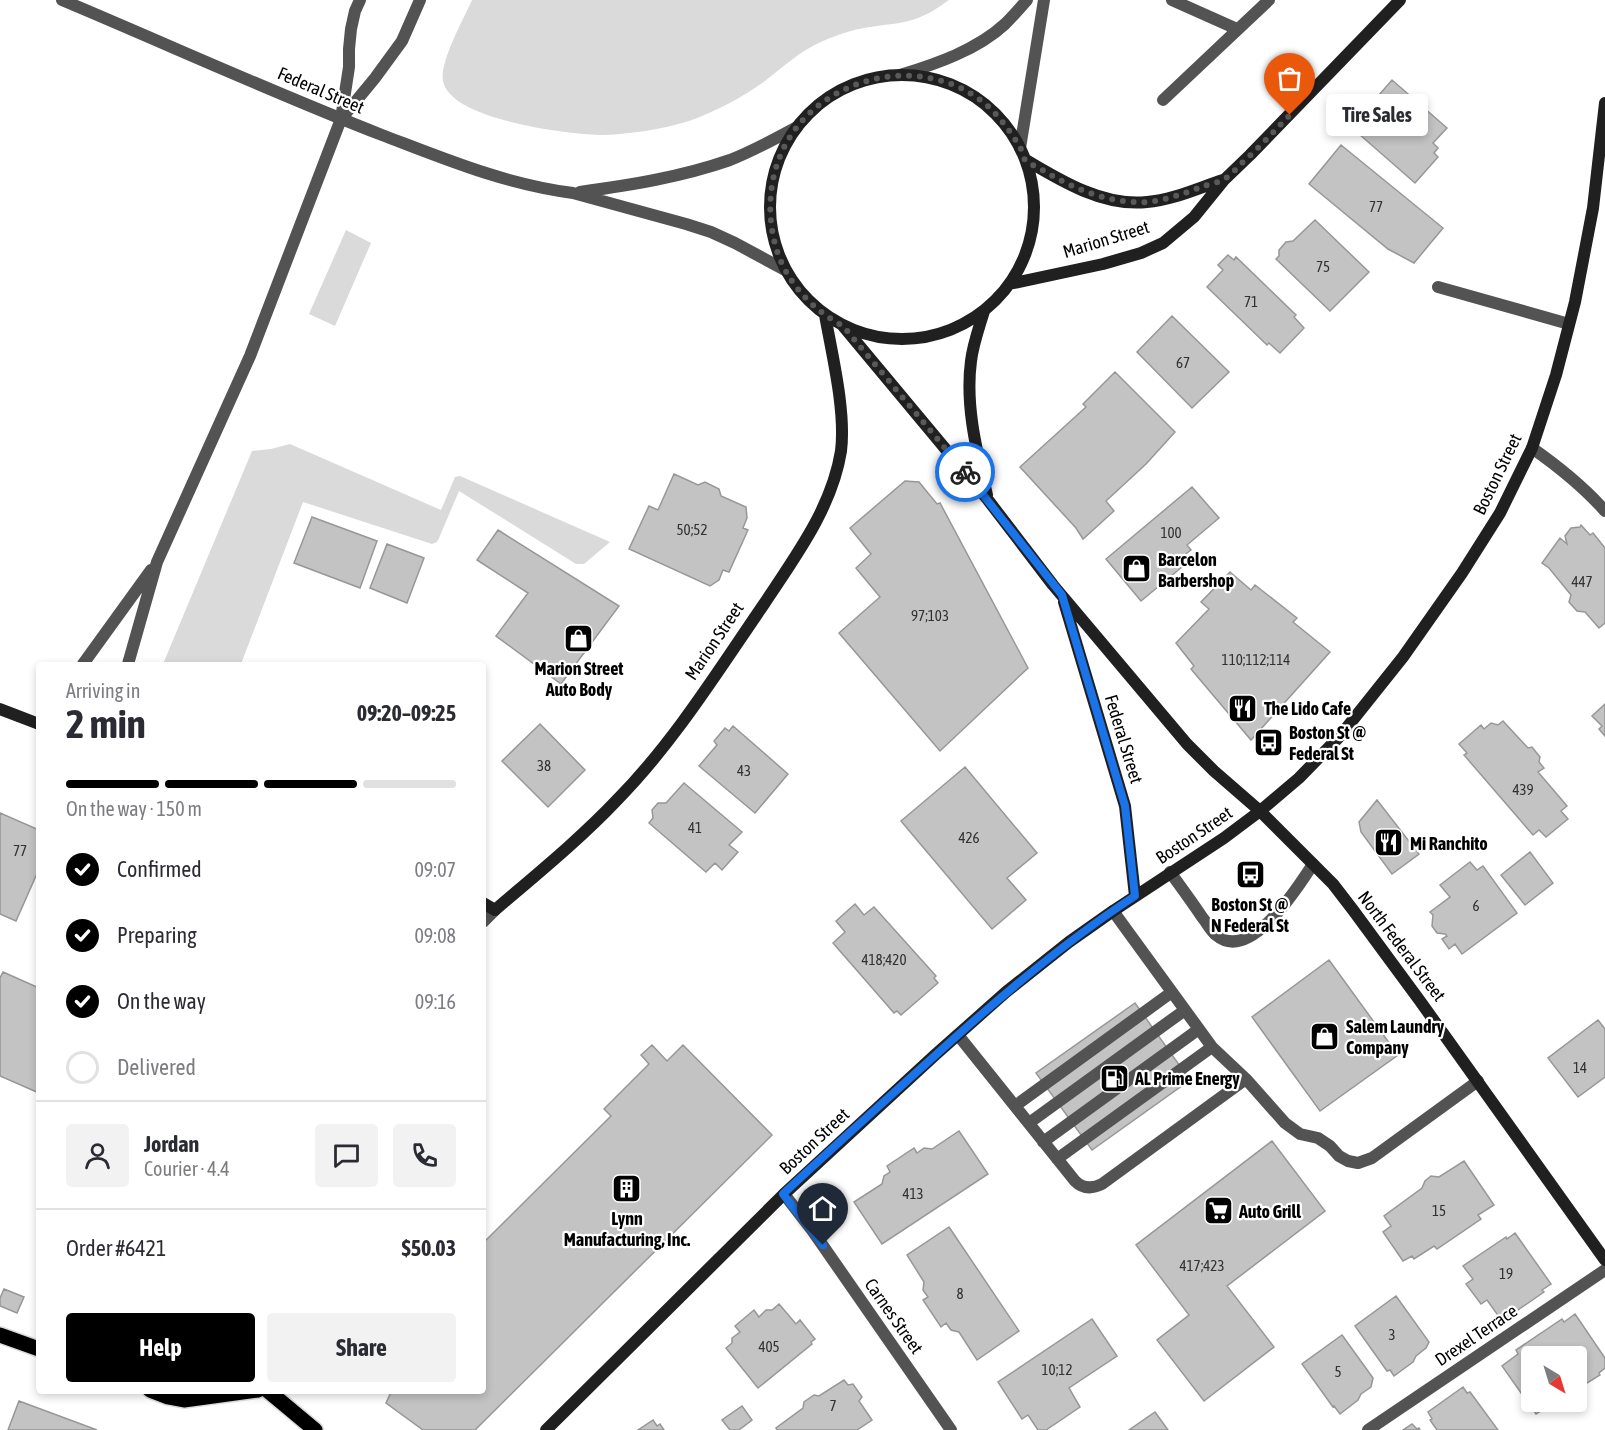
<!DOCTYPE html>
<html lang="en">
<head>
<meta charset="utf-8">
<style>
	:root { --surface:#fff; --page:#f2f2f3; --text:#2b2b33; --muted:#7c7c81; --line:#e1e1e2; --accent:#000 }
	body { margin:0; font-family:"Asap Condensed",sans-serif; background:var(--page); color:var(--text); height:100vh; display:flex; flex-direction:column; font-size:22px; white-space:nowrap }
	* { box-sizing:border-box; margin:0 }
	p { font-size:20px; color:var(--muted) }
	.icon { flex:none; width:33px; height:33px; fill:none; stroke:currentColor; stroke-width:2; stroke-linecap:round; stroke-linejoin:round }
	.map { position:relative; flex:1; overflow:hidden }
	.side { position:absolute; left:36px; top:662px; width:450px; height:732px; display:flex; flex-direction:column; background:var(--surface); border-radius:6px; box-shadow:0 3px 9px #0003 }
	.side>* { flex:none }
	.needle { width:39px; rotate:142deg }
	.tools { position:absolute; left:1521px; top:1346px; display:grid; gap:12px }
	.tools a { display:grid; place-items:center; width:66px; height:66px; border-radius:6px; background:var(--surface); box-shadow:0 3px 9px #0003; font-size:30px }
	.pin { position:absolute; display:grid; place-items:center; width:51px; height:51px; color:#fff; margin:-62px -26px; border-radius:50% 50% 50% 0; rotate:-45deg; box-shadow:0 0 6px #0007 }
	.pin .icon { rotate:45deg }
	.courier { position:absolute; display:grid; place-items:center; width:60px; height:60px; margin:-30px; border:4px solid #1a73e8; border-radius:50%; background:#fff; color:#222; box-shadow:0 2px 8px #0007 }
	.bubble { position:absolute; height:42px; border-radius:6px; background:var(--surface); box-shadow:0 3px 9px #0003; font-size:20px; font-weight:700; line-height:42px; text-align:center }
	.headline em { font-style:normal; font-weight:700 }
	.headline div { display:flex; flex-direction:column-reverse }
	.headline { display:flex; align-items:center; justify-content:space-between; height:102px; padding:0 30px }
	h1 { font-size:39px; font-weight:700; line-height:45px }
	.bar { display:grid; grid-template-columns:repeat(4,1fr); gap:9px 6px; align-content:center; height:72px; padding:0 30px }
	.bar i { height:8px; border-radius:4px; background:var(--line) }
	.bar .current { background:var(--accent) }
	.bar p { grid-column:span 4 }
	.line { display:flex; align-items:center; gap:15px; padding:0 30px; border-top:2px solid var(--line) }
	.line div { flex:1 }
	.round { display:grid; place-items:center; flex:none; width:63px; height:63px; border-radius:6px; background:var(--page) }
	ol { padding:0 30px; list-style:none }
	li { display:flex; align-items:center; gap:18px; height:66px }
	li p { margin-inline-start:auto }
	li .icon { padding:6px; border-radius:50%; background:var(--accent); color:#fff; stroke-width:4 }
	li:last-child { color:var(--muted) }
	li i { width:33px; height:33px; border:3px solid var(--line); border-radius:50% }
	.primary-button { display:flex; gap:12px; margin-top:auto; padding:12px 30px }
	.primary-button a { flex:1; height:69px; border-radius:6px; background:var(--accent); color:#fff; font-size:24px; font-weight:700; line-height:69px; text-align:center }
	.primary-button a+a { background:var(--page); color:var(--text) }
	.map>svg:first-child { display:block }
</style>
</head>
<body>
<div class="map">
<svg width="1605" height="1430" viewBox="0 0 1605 1430">
	<rect width="100%" height="100%" fill="#fff"/>
	<path fill="#dadada" d="M472,0H949C939,7 929,14 918,18C905,23 891,24 877,26C858,28 838,34 821,42C800,51 783,67 765,81C743,97 715,112 689,121C664,129 630,134 604,135C570,135 450,120 443,81C439,63 464,18 472,0Z
		M346,230L371,243L335,326L309,314Z
		M290,444L441,510L455,477L460,476L610,542L584,564H576L459,491L439,538L437,542L432,544L303,502L241,664H163L252,451L271,449Z"/>
	<path fill="#c3c3c3" stroke="#979797" stroke-width="1.5" d="M1392,80L1447,128L1433,143L1438,148L1434,153L1438,157L1415,183L1351,127Z
		M1341,145L1443,228L1414,263L1388,249L1309,184Z
		M1315,220L1369,272L1330,311L1276,259L1279,256V250L1286,242L1293,241Z
		M1228,255L1234,260L1236,257L1296,315L1294,317L1304,328L1280,353L1269,343L1267,345L1207,287L1223,270L1218,265Z
		M1172,316L1229,372L1192,408L1137,352Z
		M1115,372L1175,432L1146,464L1106,501L1114,511L1083,539L1076,528L1020,467L1086,407L1083,404Z
		M674,474L698,485L705,482L719,489L721,496L746,507L747,518L743,528L748,530L729,572L723,570L719,580L710,586L629,549L649,506L658,510Z
		M905,481L919,482L937,504L940,503L1028,668L940,751L839,633L880,597L856,568L871,554L850,528Z
		M1192,487L1219,518L1187,545L1191,550L1177,561L1182,567L1141,601L1106,559Z
		M312,517L377,541L360,588L294,563Z
		M1581,525L1590,535L1593,533L1605,548V623L1599,628L1585,612L1577,611L1569,602L1571,595L1549,568L1542,563L1560,538L1567,544L1565,536L1571,528L1580,527Z
		M498,530L619,606L561,684L496,636L528,593L477,560Z
		M387,544L424,558L407,603L370,588Z
		M1230,572L1251,590L1255,585L1297,618L1293,622L1330,652L1251,740L1191,669L1194,666L1176,643L1209,609L1201,602Z
		M1605,704V736L1599,729L1602,726L1592,716Z
		M1503,721L1528,748L1532,747L1540,757L1539,762L1544,768L1538,772L1567,806L1561,811L1568,819L1546,837L1539,830L1533,835L1464,755L1467,753L1459,744L1481,725L1484,729L1491,723L1498,725Z
		M540,724L585,770L548,807L502,761Z
		M733,726L788,774L755,813L699,766L717,745L714,741L725,728L729,731Z
		M965,767L1037,853L1007,878L1026,900L992,929L901,821Z
		M684,783L742,832L729,845L738,852L722,870L715,863L706,872L649,823L653,818L652,810L658,803H666Z
		M1377,800L1419,854L1392,874L1361,832L1359,822Z
		M0,813L39,830V869L16,921L0,914Z
		M1530,852L1553,883L1525,905L1501,875Z
		M1470,862L1477,870L1483,866L1517,913L1462,954L1455,944L1449,949L1442,939L1447,936L1445,934L1437,933L1432,926L1433,915L1430,912L1450,897L1440,885Z
		M855,904L864,915L874,907L936,976L934,978L938,983L901,1015L897,1011L894,1013L833,943L845,932L836,921Z
		M1329,960L1398,1055L1320,1111L1252,1017Z
		M3,972L39,988V1093L0,1076V978Z
		M1135,1003L1190,1080L1092,1150L1036,1073Z
		M1598,1020L1605,1029V1077L1578,1097L1548,1058Z
		M652,1045L667,1061L683,1045L772,1135L475,1430H423L386,1403L392,1390H483V1243L611,1116L604,1109L649,1064L641,1055Z
		M959,1131L988,1174L882,1244L854,1202L882,1184L884,1176L890,1172L887,1166L914,1148L917,1153L924,1148L932,1149Z
		M1272,1141L1325,1211L1227,1286L1274,1347L1204,1401L1157,1340L1189,1315L1136,1245Z
		M1464,1161L1494,1205L1478,1215L1481,1219L1437,1249L1434,1246L1414,1259L1412,1256L1403,1261L1383,1232L1391,1226L1384,1216L1422,1188L1425,1181L1431,1176L1439,1177Z
		M949,1227L1019,1331L977,1360L959,1332L951,1330L946,1323L941,1327L923,1300L928,1297L923,1290L924,1282L907,1255Z
		M1515,1233L1551,1284L1542,1290L1544,1292L1502,1321L1487,1300L1481,1304L1466,1284L1473,1279L1463,1266L1506,1237L1507,1239Z
		M4,1289L24,1297L17,1313L0,1306V1298Z
		M1396,1296L1429,1342L1426,1348L1416,1356L1413,1362L1394,1376L1390,1370L1387,1371L1355,1326Z
		M779,1304L796,1324L800,1320L815,1339L811,1342L812,1344L758,1388L726,1348L732,1343V1338L740,1332L735,1326L754,1310L759,1317L766,1310H772Z
		M1575,1314L1605,1358V1368L1599,1373L1600,1375L1576,1390V1356H1532V1401H1561L1554,1406L1552,1404L1536,1414L1502,1366L1518,1354L1516,1350L1562,1319L1564,1322Z
		M1092,1319L1117,1356L1069,1388L1080,1407L1046,1430H1038L1028,1415L1022,1419L998,1382Z
		M1342,1335L1373,1378L1371,1387L1361,1394L1358,1400L1340,1414L1334,1406L1333,1407L1302,1364Z
		M844,1380L848,1385L853,1384L862,1397L859,1401L872,1420L857,1430H777L776,1428L803,1408L804,1402L814,1395L819,1396Z
		M1463,1387L1467,1393L1470,1392L1498,1430H1437L1430,1420L1432,1419L1428,1412Z
		M19,1401L97,1430H8Z
		M742,1406L752,1420L739,1430H730L722,1420Z
		M1155,1412L1168,1430H1129Z
		M653,1420L657,1426L660,1424L664,1430H638Z
		M1412,1424L1417,1429L1419,1428L1420,1430H1403Z"/>
	<g fill="none" stroke-linecap="round" stroke-linejoin="round">
		<defs>
			<path id="primary" d="M0,1335L39,1349
				M150,1390L168,1397L184,1400L258,1390
				M267,1390L315,1430"/>
		</defs>
		<use href="#primary" stroke="#dbdbdb" stroke-width="18"/>
		<path stroke="#535353" stroke-width="12" d="M1172,0L1237,29
			M1163,100L1269,0
			M342,118L375,78L402,41L420,0
			M1438,287L1569,324
			M83,664L151,570
			M128,664L157,562L250,356L341,119L349,67V49L351,29L355,11L360,0
			M1170,872C1181,887 1192,902 1202,917C1207,923 1211,931 1216,935C1250,964 1298,887 1313,864
			M1113,911L1212,1047L1246,1079L1285,1123L1300,1134L1318,1138L1330,1146L1339,1156L1348,1161L1358,1163L1372,1158L1478,1081
			M958,1035L1075,1181C1083,1189 1092,1189 1102,1184L1246,1079
			M1015,1106L1172,992
			M1029,1123L1185,1010
			M1043,1142L1199,1029
			M1057,1159L1212,1047"/>
		<path stroke="#535353" stroke-width="12" d="M62,0C169,45 274,93 382,135C445,159 504,184 573,193L686,224L711,232L735,243L785,270
			M900,75C936,64 977,50 1005,24C1012,17 1020,8 1027,0
			M1020,148L1044,0
			M580,192C631,185 681,177 730,160C753,151 775,139 797,127
			M1532,448C1559,467 1583,486 1605,511
			M483,922L495,910
			M784,1194L812,1230L951,1430
			M1368,1430L1605,1270"/>
		<path stroke="#202020" stroke-width="12" d="M770 207a132 132 0 1 1 264 0a132 132 0 1 1-264 0Z
			M1026,160C1061,181 1104,207 1147,202C1173,200 1198,188 1223,180
			M1009,284L1103,264L1141,253L1163,243L1194,217L1224,180L1250,155L1400,0
			M984,311C979,328 973,344 971,361C965,406 977,452 987,495
			M843,326L988,500L1053,585L1187,744L1214,771L1260,811L1333,884L1353,910L1420,1001L1605,1260
			M1064,602L1125,806L1135,896
			M0,709L39,724
			M483,903L495,910C537,874 579,840 617,800C674,742 718,671 764,604C795,557 832,508 841,451C846,411 832,355 825,315
			M546,1430L784,1194L935,1055L1006,992L1069,942L1113,911L1224,838L1260,811L1299,778L1340,736L1403,657L1462,573L1500,513L1532,448L1556,375L1575,302L1593,208L1605,103"/>
		<use href="#primary" stroke="#000" stroke-width="15"/>
	</g>
	<g fill="none" stroke-linecap="round" stroke-linejoin="round">
		<path stroke="#595959" stroke-width="6" stroke-dasharray="0 10.8" d="M965,472L843,326C811,309 784,280 775,244C764,202 772,154 802,121C847,71 928,59 983,102C998,114 1010,131 1020,147C1022,151 1023,157 1025,160C1029,164 1037,167 1041,169C1070,187 1100,200 1134,202C1158,204 1182,194 1204,186C1211,184 1220,182 1226,178C1232,174 1237,168 1242,163C1259,148 1274,131 1290,115"/>
		<path stroke="#1a73e8" stroke-width="8" d="M823,1245L783,1194C841,1140 900,1087 959,1034C1015,984 1072,937 1135,896L1125,806L1062,595L965,472"/>
	</g>
	<defs>
		<symbol id="shop-square" viewBox="-11 -11 22 22"><rect x="-9" y="-9" width="18" height="18" rx="4" fill="#000" stroke="#fff"/><path d="M-5-2.5h2.3a2.7 3.5 0 0 1 5.4 0H5L5.5 6h-11ZM-1.5-2.5h3a1.5 2.3 0 0 0-3 0Z" fill="#fff"/></symbol>
		<symbol id="restaurant-square" viewBox="-11 -11 22 22"><rect x="-9" y="-9" width="18" height="18" rx="4" fill="#000" stroke="#fff"/><path d="M-5-6h1v4h1v-4h1v4h1v-4h1v5L-1.5 .5V6h-2V.5L-5-1ZM5-6V6H3V1.5H1.5Q1.5-4 5-6Z" fill="#fff"/></symbol>
		<symbol id="bus-square" viewBox="-11 -11 22 22"><rect x="-9" y="-9" width="18" height="18" rx="4" fill="#000" stroke="#fff"/><path d="M-5-6H5V4H4V6H2V4H-2V6H-4V4H-5ZM-3.5-4V0h7V-4ZM-3.5 1.2v1.5H-2V1.2ZM2 1.2v1.5H3.5V1.2Z" fill="#fff"/></symbol>
		<symbol id="fuel-square" viewBox="-11 -11 22 22"><rect x="-9" y="-9" width="18" height="18" rx="4" fill="#000" stroke="#fff"/><path d="M-5.5-6h7V0h2V4h1.3V-2.5L3-4.5l.8-.8L6-3V5H2.5V1h-1V6h-7ZM-4.2-4.7v3.2H.2V-4.7Z" fill="#fff"/></symbol>
		<symbol id="building-square" viewBox="-11 -11 22 22"><rect x="-9" y="-9" width="18" height="18" rx="4" fill="#000" stroke="#fff"/><path d="M-4-6H4V6H1V3H-1V6H-4ZM-2.5-4.3h1.7v1.8h-1.7ZM.8-4.3h1.7v1.8H.8ZM-2.5-1h1.7V.8h-1.7ZM.8-1h1.7V.8H.8Z" fill="#fff"/></symbol>
		<symbol id="supermarket-square" viewBox="-11 -11 22 22"><rect x="-9" y="-9" width="18" height="18" rx="4" fill="#000" stroke="#fff"/><path d="M-6-5.5h2.5l.6 2H6L4.5 2H-2.5L-4.4-4H-6ZM-1.5 3.2a1.3 1.3 0 1 0 .1 0ZM3 3.2a1.3 1.3 0 1 0 .1 0Z" fill="#fff"/></symbol>
	</defs>
	<g fill-rule="evenodd">
		<use href="#shop-square" x="1120" y="552" width="33" height="33"/>
		<use href="#shop-square" x="562" y="622" width="33" height="33"/>
		<use href="#restaurant-square" x="1226" y="692" width="33" height="33"/>
		<use href="#bus-square" x="1252" y="726" width="33" height="33"/>
		<use href="#restaurant-square" x="1372" y="826" width="33" height="33"/>
		<use href="#bus-square" x="1234" y="858" width="33" height="33"/>
		<use href="#shop-square" x="1308" y="1020" width="33" height="33"/>
		<use href="#fuel-square" x="1098" y="1062" width="33" height="33"/>
		<use href="#building-square" x="610" y="1172" width="33" height="33"/>
		<use href="#supermarket-square" x="1202" y="1194" width="33" height="33"/>
	</g>
	<g text-anchor="middle" dominant-baseline="central" stroke-width="4.5" stroke-linejoin="round" paint-order="stroke">
		<g font-size="15" fill="#313131">
			<text x="1376" y="206">77</text>
			<text x="1323" y="266">75</text>
			<text x="1251" y="301">71</text>
			<text x="1183" y="362">67</text>
			<text x="692" y="529">50;52</text>
			<text x="1171" y="532">100</text>
			<text x="1582" y="581">447</text>
			<text x="930" y="615">97;103</text>
			<text x="1256" y="659">110;112;114</text>
			<text x="544" y="765">38</text>
			<text x="744" y="770">43</text>
			<text x="1523" y="789">439</text>
			<text x="695" y="827">41</text>
			<text x="969" y="837">426</text>
			<text x="20" y="850">77</text>
			<text x="1476" y="905">6</text>
			<text x="884" y="959">418;420</text>
			<text x="1580" y="1067">14</text>
			<text x="913" y="1193">413</text>
			<text x="1439" y="1210">15</text>
			<text x="1202" y="1265">417;423</text>
			<text x="1506" y="1273">19</text>
			<text x="960" y="1293">8</text>
			<text x="1392" y="1334">3</text>
			<text x="769" y="1346">405</text>
			<text x="1057" y="1369">10;12</text>
			<text x="1338" y="1371">5</text>
			<text x="833" y="1405">7</text>
		</g>
		<g font-size="18" fill="#000" stroke="#fff">
			<text transform="translate(321 90) rotate(23)">Federal Street</text>
			<text transform="translate(1106 239) rotate(-17)">Marion Street</text>
			<text transform="translate(1497 474) rotate(-64)">Boston Street</text>
			<text transform="translate(714 641) rotate(-56)">Marion Street</text>
			<text transform="translate(1124 739) rotate(73)">Federal Street</text>
			<text transform="translate(1194 835) rotate(-34)">Boston Street</text>
			<text transform="translate(1402 946) rotate(53)">North Federal Street</text>
			<text transform="translate(814 1141) rotate(-43)">Boston Street</text>
			<text transform="translate(894 1316) rotate(55)">Carnes Street</text>
			<text transform="translate(1476 1335) rotate(-34)">Drexel Terrace</text>
		</g>
		<g font-size="18" font-weight="bold" fill="#000" stroke="#fff" text-anchor="start">
			<text x="1158" y="559">Barcelon<tspan x="1158" dy="21">Barbershop</tspan></text>
			<text x="579" y="668" text-anchor="middle">Marion Street<tspan x="579" dy="21">Auto Body</tspan></text>
			<text x="1264" y="708">The Lido Cafe</text>
			<text x="1289" y="732">Boston St @<tspan x="1289" dy="21">Federal St</tspan></text>
			<text x="1410" y="843">Mi Ranchito</text>
			<text x="1250" y="904" text-anchor="middle">Boston St @<tspan x="1250" dy="21">N Federal St</tspan></text>
			<text x="1346" y="1026">Salem Laundry<tspan x="1346" dy="21">Company</tspan></text>
			<text x="1135" y="1078">AL Prime Energy</text>
			<text x="1239" y="1211">Auto Grill</text>
			<text x="627" y="1218" text-anchor="middle">Lynn<tspan x="627" dy="21">Manufacturing, Inc.</tspan></text>
		</g>
	</g>
</svg>
<div class="tools">
<a><svg class="needle" viewBox="-14 -14 28 28"><path d="M0-13l5 13h-10z" fill="#e53935"/><path d="M0 13l5-13h-10z" fill="#7c7c81"/></svg></a>
</div>
<div class="pin" style="left:1290px;top:115px;background:#ea580c"><svg class="icon" aria-label="bag" viewBox="0 0 24 24"><path d="M5 8h14l-1 12H6zM9 8a3 3 0 0 1 6 0"/></svg></div>
<div class="pin" style="left:823px;top:1245px;background:#1f2937"><svg class="icon" aria-label="home" viewBox="0 0 24 24"><path d="M3 11l9-7 9 7M6 9v11h12V9"/></svg></div>
<div class="courier" style="left:965px;top:472px"><svg class="icon" aria-label="bike" viewBox="0 0 24 24"><circle cx="6" cy="16" r="4"/><circle cx="18" cy="16" r="4"/><path d="M6 16l4-8h5l3 8M10 8l3 8H6M13 5h3"/></svg></div>
<div class="bubble" style="left:1326px;top:94px;width:102px">Tire Sales</div>
<section class="side">
<div class="headline"><div><h1>2 min</h1><p>Arriving in</p></div><em>09:20–09:25</em></div>
<div class="bar"><i class="current"></i><i class="current"></i><i class="current"></i><i></i><p>On the way · 150 m</p></div>
<ol>
<li><svg class="icon" aria-label="check" viewBox="0 0 24 24"><path d="M5 12l5 5 9-10"/></svg>Confirmed<p>09:07</p></li>
<li><svg class="icon" aria-label="check" viewBox="0 0 24 24"><path d="M5 12l5 5 9-10"/></svg>Preparing<p>09:08</p></li>
<li><svg class="icon" aria-label="check" viewBox="0 0 24 24"><path d="M5 12l5 5 9-10"/></svg>On the way<p>09:16</p></li>
<li><i></i>Delivered</li>
</ol>
<div class="line" style="height:108px"><a class="round"><svg class="icon" aria-label="person" viewBox="0 0 24 24"><circle cx="12" cy="8" r="4"/><path d="M4 21q1-7 8-7t8 7"/></svg></a><div><b>Jordan</b><p>Courier · 4.4</p></div><a class="round"><svg class="icon" aria-label="chat" viewBox="0 0 24 24"><path d="M4 5h16v11H9l-5 4z"/></svg></a><a class="round"><svg class="icon" aria-label="phone" viewBox="0 0 24 24"><path d="M5 4h4l2 5-3 2q2 4 5 5l2-3 5 2v4C11 20 4 13 5 4z"/></svg></a></div>
<div class="line" style="height:78px"><div>Order #6421</div><b>$50.03</b></div>
<div class="primary-button"><a>Help</a><a>Share</a></div>
</section>
</div>
</body>
</html>
